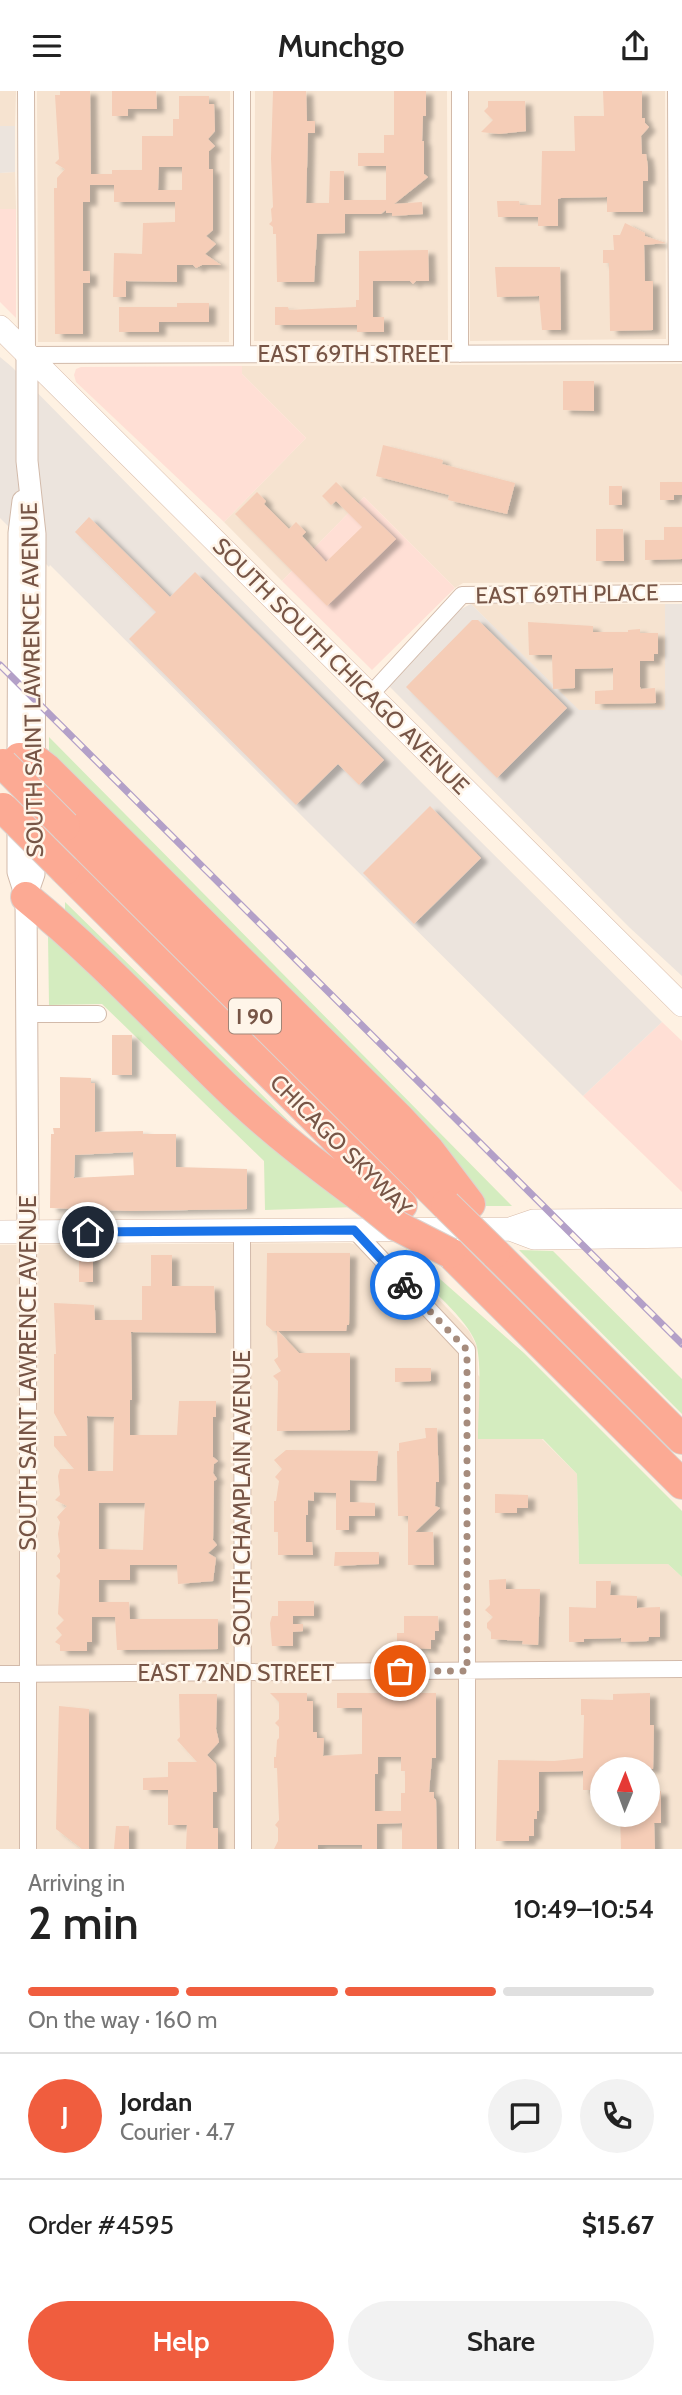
<!DOCTYPE html>
<html lang="en">
<head>
<meta charset="utf-8">
<style>
	:root { --surface:#fff; --page:#f2f2f2; --text:#222; --muted:#767676; --line:#e0e0e0; --accent:#f05d3e }
	body { margin:0; font-family:Cabin,sans-serif; background:var(--page); color:var(--text); height:100vh; display:flex; flex-direction:column; font-size:26px; white-space:nowrap }
	* { box-sizing:border-box; margin:0 }
	p { font-size:23px; color:var(--muted) }
	.icon { flex:none; width:38px; height:38px; fill:none; stroke:currentColor; stroke-width:2; stroke-linecap:round; stroke-linejoin:round }
	.map { position:relative; height:1758px; overflow:hidden }
	.drawer { display:flex; flex-direction:column; background:var(--surface); flex:1 }
	.drawer>* { flex:none }
	.needle { width:46px; rotate:1deg }
	.fabs { position:absolute; left:590px; top:1666px; display:grid; gap:14px }
	.fabs a { display:grid; place-items:center; width:70px; height:70px; border-radius:50%; background:var(--surface); box-shadow:0 4px 10px #0003; font-size:35px }
	.pin { position:absolute; display:grid; place-items:center; width:60px; height:60px; color:#fff; margin:-30px; border:4px solid #fff; border-radius:50%; box-shadow:0 2px 7px #0007 }
	.courier { position:absolute; display:grid; place-items:center; width:70px; height:70px; margin:-35px; border:5px solid #1a73e8; border-radius:50%; background:#fff; color:#222; box-shadow:0 2px 9px #0007 }
	.head em { font-style:normal; font-weight:600 }
	.head div { display:flex; flex-direction:column-reverse }
	.head { display:flex; align-items:center; justify-content:space-between; height:119px; padding:0 28px }
	h1 { font-size:46px; font-weight:600; line-height:52px }
	.bar { display:grid; grid-template-columns:repeat(4,1fr); gap:10px 7px; align-content:center; height:84px; padding:0 28px }
	.bar i { height:9px; border-radius:5px; background:var(--line) }
	.bar .selected { background:var(--accent) }
	.bar p { grid-column:span 4 }
	.line { display:flex; align-items:center; gap:18px; padding:0 28px; border-top:2px solid var(--line) }
	.line div { flex:1 }
	.round { display:grid; place-items:center; flex:none; width:74px; height:74px; border-radius:37px; background:var(--page) }
	.button { display:flex; gap:14px; margin-top:auto; padding:14px 28px }
	.button a { flex:1; height:80px; border-radius:42px; background:var(--accent); color:#fff; font-size:28px; font-weight:600; line-height:80px; text-align:center }
	.button a+a { background:var(--page); color:var(--text) }
	header { display:flex; justify-content:space-between; align-items:center; height:91px; padding:0 28px; background:var(--surface); font-size:32px; font-weight:600 }
	.map>svg:first-child { display:block }
</style>
</head>
<body>
<header><svg class="icon" aria-label="menu" viewBox="0 0 24 24"><path d="M4 6h16M4 12h16M4 18h16"/></svg>Munchgo<svg class="icon" aria-label="share" viewBox="0 0 24 24"><path d="M12 15V3M7 8l5-5 5 5M5 13v7h14v-7"/></svg></header>
<div class="map">
<svg width="682" height="1758" viewBox="0 0 682 1758">
	<defs>
		<filter id="shadow"><feDropShadow dx="7" dy="4" stdDeviation="2" flood-color="#0004"/></filter>
	</defs>
	<rect width="100%" height="100%" fill="#fef1e2"/>
	<path fill="#f6e3d0" fill-rule="evenodd" d="M0,0H16L15,35H0Z
		M37,0H230L229,251H38Z
		M255,0H447L448,249L254,250Z
		M469,0H665L666,248L470,250Z
		M15,81L16,118H0V82Z
		M682,273V491L463,492L455,497L364,406L282,490L224,431L306,347L242,283V275Z
		M471,513H665L666,619L579,620Z
		M350,1152L402,1167L403,1171L469,1240L477,1256L478,1284L577,1383L579,1473H668L682,1486V1758H0V1154ZM602,1678H648V1724H602Z"/>
	<path fill="#ffdfd5" d="M0,118H16V227L0,211Z
		M242,275V283L306,347L224,431L76,291L74,284L76,278L81,276Z
		M364,406L455,497L372,579L282,490Z
		M662,931L682,950V1101L583,1005Z"/>
	<path fill="#ece4dd" d="M0,35H15V81L0,82Z
		M0,266L12,276L421,691L662,931L583,1005L50,474L49,476L0,427Z
		M471,513L579,619H665V513H682V885L629,836L387,593L461,518Z"/>
	<path fill="#d4ecbf" d="M49,646L512,1115H481L49,665Z
		M65,811L306,1047L300,1054L70,831L65,819Z
		M55,844L356,1116L265,1119L264,1070L102,913L49,914L48,845Z
		M406,1158L524,1262L682,1420V1486L668,1473H579L577,1383L543,1348H478C478,1322 482,1281 477,1256C471,1230 423,1191 403,1171L402,1167Z
		M519,1159L553,1160L682,1288V1323Z"/>
	<path fill="#f5cdb7" fill-rule="evenodd" filter="url(#shadow)" d="M60,0H90L91,83H112V79H142V45H173V28H179V5H209V13H214L215,40L208,48L215,55L209,60V78H213V139L206,145L216,153L205,163L221,174H202L196,177L193,174H177V191L126,190V206H113L114,162L142,163L143,132L175,131V111H114V94H90V111H83V180H90V192H83V243H55L54,97H57V87L65,78L55,72L59,68L55,4H60ZM159,76H182V99H158Z
		M112,0H156L157,18H128V25H112Z
		M273,0H306L307,30H315V42H308L306,112H329L330,80H344V109H386V75H358V62H384V44H394V0H426V25H423L422,50H424V83L428,86L394,113L422,111L423,123L392,125V122H386V119L381,123H345V142L317,143L314,191H277L276,143H273V136L269,133L272,130L271,118L273,116L271,67Z
		M603,0H642V27H645V32L649,36L641,45L642,63H646L648,76V90H643V121H607V106L561,107L558,108V135H538V126H498L497,110H519L520,114H541L542,60H575L574,25H604Z
		M488,10H525L526,40L499,43L481,41L493,29L484,20L488,16Z
		M625,132L645,142V145L666,152L644,154L645,190H653V239L610,240L609,172H603V159H614L613,144H620Z
		M428,159L429,190H416L413,193L410,190H373V226H384V241H357V234H275V216H288L289,219L356,216V209H359V160Z
		M495,176H560L561,239H542L539,205L497,206Z
		M177,212H209V231H159V241H119V216H177Z
		M563,290H594V320L563,319Z
		M383,354L443,369L442,373L515,392L507,423L448,409L449,404L376,385Z
		M336,391L396,448L327,515L235,423L257,401L266,410L264,413L289,438L296,431L306,441L302,445L326,471L362,436L336,410L331,414L322,405Z
		M660,391H682V404H674V409H660Z
		M609,395H622V414H609Z
		M89,426L170,506L195,481L384,669L359,694L338,673L296,714L129,548L156,521L75,441Z
		M664,436H682V468L645,469V449H664Z
		M596,438H623L624,470H596Z
		M472,529H478L567,617L497,687L406,596Z
		M528,531L593,535V541H628V539L640,538V542H658V563H654V570H640V596L641,598L655,597L656,612L595,613V600L613,599V577L575,578V597L553,598L552,564H529Z
		M430,715L481,767L414,833L363,782Z
		M112,944H132V984H112Z
		M60,986L91,987V992H95V1041L143,1040V1043H176V1076L247,1078V1118L130,1120L50,1117L51,1043H54L53,1037H60ZM133,1061L134,1084L74,1087L75,1064Z
		M267,1162H350L349,1234H347L346,1240H278L299,1262H350V1339L277,1340L278,1290L273,1285L281,1280L274,1269L278,1266L277,1240H273L266,1234Z
		M79,1163H93V1191H79Z
		M151,1164H172V1195H214L216,1242L131,1241L132,1309H130V1344H177L179,1310H216V1326H213V1366L218,1370L214,1373L213,1382L217,1388L214,1390L213,1449L217,1454L208,1462L216,1467L213,1490L178,1493L177,1474H130V1489H99V1511H129L130,1528H218V1558L117,1559L115,1526H92V1551H87V1560H60V1554L55,1551L62,1544L56,1537L64,1529L58,1523L60,1489L56,1485L60,1481V1469L57,1465L60,1461L58,1443L60,1431L57,1426L67,1415L55,1409L60,1404L58,1385L60,1378H74L54,1355V1345H67L54,1322V1263H56L54,1212L94,1214L95,1229H142V1195H151ZM87,1325L114,1326L113,1380H88ZM99,1412H145L143,1459L99,1458Z
		M395,1277H431V1290L395,1291Z
		M425,1337H437L439,1391H436L435,1415L440,1417L415,1441H433L434,1474H408V1425H398L397,1360H399V1352L426,1347Z
		M286,1359L378,1360L376,1390L350,1389V1411L375,1412V1425H349V1439H336V1402L314,1401V1410L308,1409V1424H306V1451H312L313,1464H278V1441H274V1410H276L279,1390L275,1386L282,1378L274,1369Z
		M495,1403L528,1404V1417H517V1422H495Z
		M335,1461H379V1473L334,1475Z
		M506,1488V1498H540L538,1554L522,1553L523,1550L491,1548V1541L487,1537V1532L493,1526L485,1519L490,1514L489,1489Z
		M596,1490H611L610,1504L637,1505V1517L660,1516V1546H649L648,1550L621,1551V1547L584,1548V1551H569V1516L596,1517Z
		M278,1510H314V1525H293V1533H303V1540L293,1541V1555H272L270,1532L272,1525H278Z
		M404,1525H438L439,1540H435V1549H431V1558L397,1556V1542H404Z
		M270,1602H307V1610H313V1641H317V1647H324L323,1665L362,1663V1617H337V1602H436V1667H432L429,1701H434V1707L436,1709L437,1758H402V1732L377,1733V1758H362V1754H318V1758H274L278,1750V1737L275,1734L279,1729L277,1677H274V1666H276L277,1649L279,1647V1636L275,1632L279,1628V1611ZM378,1666H401V1680H405V1702H401V1720H375V1683H378Z
		M650,1602V1634H654L653,1678H599V1699H583V1680L539,1681V1720H537V1728H534V1745H529V1750H496L498,1669L554,1670L583,1667L584,1624H581V1608L613,1609V1603Z
		M179,1603H217L216,1638L219,1651L207,1664L216,1673L217,1701H213V1737H218V1758H186L187,1734H168V1699H143V1687L168,1686V1671H197L177,1649L180,1646Z
		M59,1615L89,1618V1758H82L56,1738Z
		M648,1700H661V1732H654L655,1758H621L620,1724H648Z
		M116,1735H129V1758H114Z"/>
	<g fill="none" stroke-linecap="round" stroke-linejoin="round">
		<defs>
			<path id="minor" d="M26,0L27,264L682,262
				M242,0V263
				M676,0L677,262
				M460,263V0
				M370,604L462,504L682,502
				M27,923H98
				M354,1139L467,1259V1758
				M242,1140L243,1758
				M0,1583L682,1578
				M28,1758V1141"/>
			<path id="tertiary" d="M27,264V370L35,443L34,783L26,806L28,1141
				M18,679L19,442L23,410
				M18,725V781L26,806"/>
			<path id="secondary" d="M0,236L682,914
				M510,1138L534,1147L682,1145
				M0,1141L510,1138L533,1130L682,1129"/>
			<path id="motorway" d="M19,667L34,668L47,678L400,1028L429,1059L470,1113
				M65,735L446,1114
				M65,779L402,1114
				M26,806C96,863 158,930 223,993C269,1038 319,1076 371,1114
				M450,1162L682,1393
				M495,1162L682,1348"/>
		</defs>
		<use href="#minor" stroke="#d2baaa" stroke-width="18"/>
		<use href="#tertiary" stroke="#d2baaa" stroke-width="23"/>
		<use href="#secondary" stroke="#d8bba9" stroke-width="24"/>
		<use href="#motorway" stroke="#dcd3cf" stroke-width="32"/>
		<use href="#minor" stroke="#fff" stroke-width="16"/>
		<use href="#tertiary" stroke="#fff" stroke-width="21"/>
		<use href="#secondary" stroke="#fff" stroke-width="23"/>
		<use href="#motorway" stroke="#fcaa94" stroke-width="30"/>
		<defs>
			<path id="rail" d="M0,574L682,1253"/>
		</defs>
		<use href="#rail" stroke="#b3a0c8" stroke-width="7"/>
		<use href="#rail" stroke="#fff5e9" stroke-width="4.5" stroke-dasharray="13" stroke-linecap="butt"/>
		<defs>
			<path id="motorway-bridge" d="M3,673L65,735
				M3,717L65,779
				M371,1114L397,1135L450,1162
				M446,1114L495,1162"/>
		</defs>
		<use href="#motorway-bridge" stroke="#dcd3cf" stroke-width="32" stroke-linecap="butt"/>
		<use href="#motorway-bridge" stroke="#fcaa94" stroke-width="30"/>
	</g>
	<g fill="none" stroke-linecap="round" stroke-linejoin="round">
		<path stroke="#a68c7d" stroke-width="7" stroke-dasharray="0 12.6" d="M400,1580H467V1259L405,1194"/>
		<path stroke="#1a73e8" stroke-width="9" d="M88,1141L354,1139L405,1194"/>
	</g>
	<g text-anchor="middle" dominant-baseline="central" stroke-width="5" stroke-linejoin="round" paint-order="stroke">
		<rect fill="#fff5e9" stroke="#a08577" stroke-width="2" x="229" y="907.5" width="52" height="35" rx="5"/>
		<g font-size="21" font-weight="bold" fill="#775546">
			<text x="255" y="925">I 90</text>
		</g>
		<g font-size="23" fill="#775546" stroke="#fff5e9">
			<text x="355" y="263">EAST 69TH STREET</text>
			<text transform="translate(567 503) rotate(-1)">EAST 69TH PLACE</text>
			<text transform="translate(341 575) rotate(45)">SOUTH SOUTH CHICAGO AVENUE</text>
			<text transform="translate(32 589) rotate(-91)">SOUTH SAINT LAWRENCE AVENUE</text>
			<text transform="translate(341 1054) rotate(45)">CHICAGO SKYWAY</text>
			<text transform="translate(28 1282) rotate(-90)">SOUTH SAINT LAWRENCE AVENUE</text>
			<text transform="translate(242 1407) rotate(-90)">SOUTH CHAMPLAIN AVENUE</text>
			<text x="236" y="1582">EAST 72ND STREET</text>
		</g>
	</g>
</svg>
<div class="fabs">
<a><svg class="needle" viewBox="-14 -14 28 28"><path d="M0-13l5 13h-10z" fill="#e53935"/><path d="M0 13l5-13h-10z" fill="#767676"/></svg></a>
</div>
<div class="pin" style="left:400px;top:1580px;background:#ea580c"><svg class="icon" aria-label="bag" viewBox="0 0 24 24"><path d="M5 8h14l-1 12H6zM9 8a3 3 0 0 1 6 0"/></svg></div>
<div class="pin" style="left:88px;top:1141px;background:#1f2937"><svg class="icon" aria-label="home" viewBox="0 0 24 24"><path d="M3 11l9-7 9 7M6 9v11h12V9"/></svg></div>
<div class="courier" style="left:405px;top:1194px"><svg class="icon" aria-label="bike" viewBox="0 0 24 24"><circle cx="6" cy="16" r="4"/><circle cx="18" cy="16" r="4"/><path d="M6 16l4-8h5l3 8M10 8l3 8H6M13 5h3"/></svg></div>
</div>
<section class="drawer">
<div class="head"><div><h1>2 min</h1><p>Arriving in</p></div><em>10:49–10:54</em></div>
<div class="bar"><i class="selected"></i><i class="selected"></i><i class="selected"></i><i></i><p>On the way · 160 m</p></div>
<div class="line" style="height:126px"><b class="round" style="background:var(--accent);color:#fff">J</b><div><b>Jordan</b><p>Courier · 4.7</p></div><a class="round"><svg class="icon" aria-label="chat" viewBox="0 0 24 24"><path d="M4 5h16v11H9l-5 4z"/></svg></a><a class="round"><svg class="icon" aria-label="phone" viewBox="0 0 24 24"><path d="M5 4h4l2 5-3 2q2 4 5 5l2-3 5 2v4C11 20 4 13 5 4z"/></svg></a></div>
<div class="line" style="height:91px"><div>Order #4595</div><b>$15.67</b></div>
<div class="button"><a>Help</a><a>Share</a></div>
</section>
</body>
</html>
